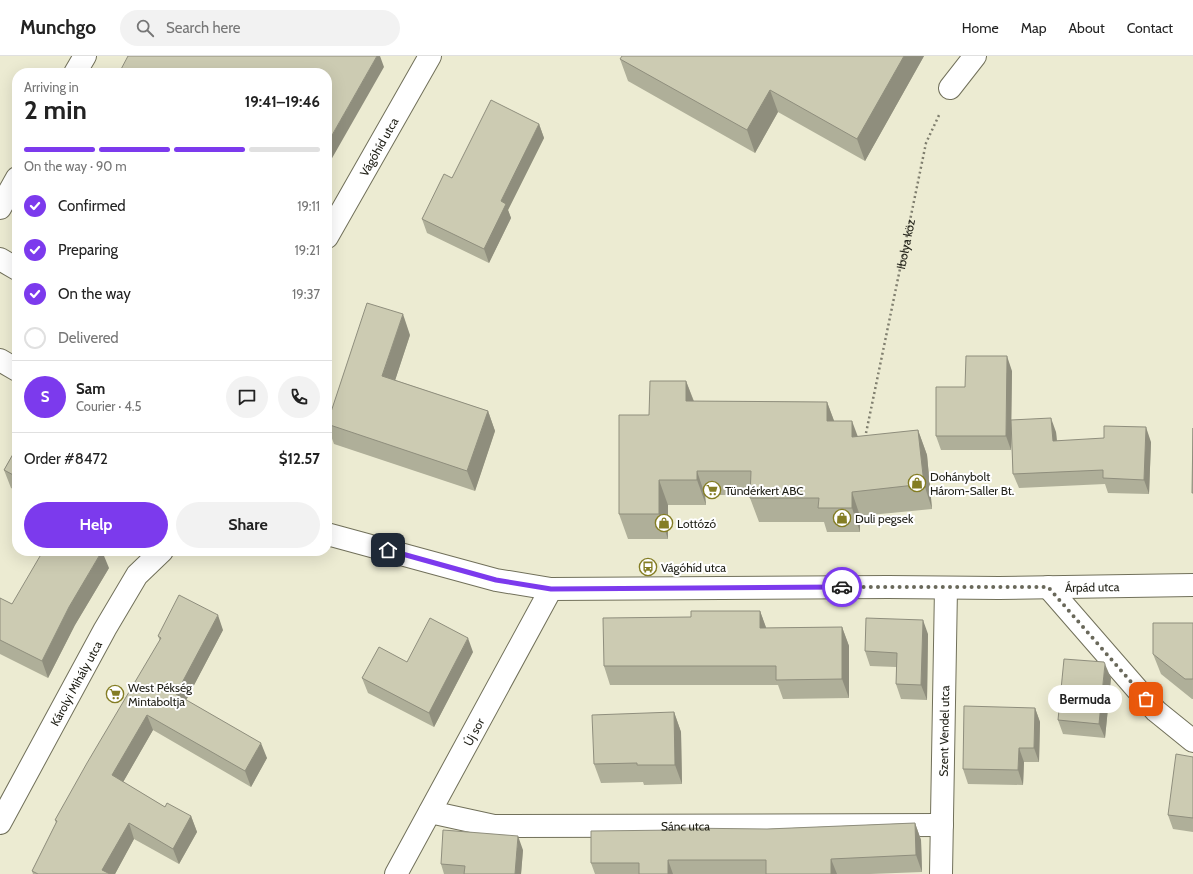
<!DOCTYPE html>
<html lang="en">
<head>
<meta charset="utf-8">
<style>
	:root { --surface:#fff; --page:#f2f2f2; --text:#222; --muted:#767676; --line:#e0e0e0; --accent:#7c3aed }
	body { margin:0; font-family:Cabin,sans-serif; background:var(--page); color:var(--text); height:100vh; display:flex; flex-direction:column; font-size:15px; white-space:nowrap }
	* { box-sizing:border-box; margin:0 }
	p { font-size:13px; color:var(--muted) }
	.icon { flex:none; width:22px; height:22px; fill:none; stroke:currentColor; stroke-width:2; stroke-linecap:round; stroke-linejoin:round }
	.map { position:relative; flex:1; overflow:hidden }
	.side { position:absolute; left:12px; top:12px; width:320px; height:488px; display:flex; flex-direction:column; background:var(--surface); border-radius:16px; box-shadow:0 4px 16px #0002 }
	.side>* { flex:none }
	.pin { position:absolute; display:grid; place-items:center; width:34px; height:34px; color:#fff; margin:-17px; border-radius:8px; box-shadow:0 2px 6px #0006 }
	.courier { position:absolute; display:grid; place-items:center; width:40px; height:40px; margin:-20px; border:3px solid #7c3aed; border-radius:50%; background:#fff; color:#222; box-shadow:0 1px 5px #0007 }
	.bubble { position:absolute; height:28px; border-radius:14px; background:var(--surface); box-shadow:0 4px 16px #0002; font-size:13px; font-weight:800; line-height:28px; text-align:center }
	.head em { font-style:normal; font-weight:800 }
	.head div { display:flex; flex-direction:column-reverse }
	.head { display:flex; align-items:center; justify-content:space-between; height:68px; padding:0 12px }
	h1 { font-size:26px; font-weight:800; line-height:30px }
	.bar { display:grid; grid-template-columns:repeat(4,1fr); gap:6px 4px; align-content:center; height:48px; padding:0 12px }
	.bar i { height:5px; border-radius:3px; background:var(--line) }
	.bar .active { background:var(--accent) }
	.bar p { grid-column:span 4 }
	.line { display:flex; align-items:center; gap:10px; padding:0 12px; border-top:1px solid var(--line) }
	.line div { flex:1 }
	.round { display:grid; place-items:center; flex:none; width:42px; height:42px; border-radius:21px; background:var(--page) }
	ol { padding:0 12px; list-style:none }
	li { display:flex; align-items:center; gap:12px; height:44px }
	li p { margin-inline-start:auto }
	li .icon { padding:4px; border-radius:50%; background:var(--accent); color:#fff; stroke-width:4 }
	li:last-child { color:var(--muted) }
	li i { width:22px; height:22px; border:2px solid var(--line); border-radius:50% }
	.primary-button { display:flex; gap:8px; margin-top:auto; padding:8px 12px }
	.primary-button a { flex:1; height:46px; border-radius:24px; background:var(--accent); color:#fff; font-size:16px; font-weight:800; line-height:46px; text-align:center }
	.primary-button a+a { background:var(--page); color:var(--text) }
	header { display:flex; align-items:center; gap:24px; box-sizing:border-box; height:56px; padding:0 20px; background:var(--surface); border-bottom:1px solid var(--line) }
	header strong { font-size:19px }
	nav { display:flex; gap:22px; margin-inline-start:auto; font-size:14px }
	.search { width:280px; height:36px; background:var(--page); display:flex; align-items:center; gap:10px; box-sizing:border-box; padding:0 14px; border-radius:22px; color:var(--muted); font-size:15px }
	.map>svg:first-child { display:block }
</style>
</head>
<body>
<header>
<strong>Munchgo</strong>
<div class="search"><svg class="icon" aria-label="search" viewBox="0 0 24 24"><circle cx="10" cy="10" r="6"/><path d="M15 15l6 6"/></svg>Search here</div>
<nav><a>Home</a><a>Map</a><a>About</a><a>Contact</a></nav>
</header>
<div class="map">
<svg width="1193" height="818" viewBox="0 0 1193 818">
	<rect width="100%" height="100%" fill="#ecebd2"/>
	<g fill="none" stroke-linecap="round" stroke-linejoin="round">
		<defs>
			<g id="minor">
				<path d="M75,17L85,0"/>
				<path d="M950,32L975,0"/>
				<path d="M0,152L17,122"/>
				<path id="s2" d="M327,181L430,0"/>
				<path d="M0,203L17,213"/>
				<path d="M0,304L17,314"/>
				<path id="s3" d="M327,478L496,524L551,533L888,531L999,532L1193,529"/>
				<path d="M1048,531L1156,655L1193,685"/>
				<path id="s4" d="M430,756L494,770L942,769"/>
				<path id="s5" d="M0,767L105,573L137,519L162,495"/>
				<path id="s6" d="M396,818L551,533"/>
				<path id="s7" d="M941,818L946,532"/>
			</g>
		</defs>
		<use href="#minor" stroke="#71705a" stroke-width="24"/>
		<path stroke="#7f7e6e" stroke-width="2.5" stroke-dasharray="2 3" stroke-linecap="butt" id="s1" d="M865,382L926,87L940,57"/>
		<use href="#minor" stroke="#fff" stroke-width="22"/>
	</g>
	<path fill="#afaf99" d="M924,0L865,105L778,56L755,97L628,25L620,3Z
		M539,68L544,82L508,154L511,162L489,207L427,177L422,163L452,122Z
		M410,279L395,324L488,355L495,375L475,435L334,388L327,369V367Z
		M1012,315L1011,364L1056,376L1057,385L1151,386L1149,438L1108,437L1105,428L1019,432L1013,418L1011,373V394H941L936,380L965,331Z
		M686,325L694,345L827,346L834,365L858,381L918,374L927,399L932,453L860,460V476H827L824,466H759L750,442L751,439H705L706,449H668V483H628L619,458L649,359Z
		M17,391V435L11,432L4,414Z
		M109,512L75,569L48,622L0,598V542L12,548Z
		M760,555L766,572L842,571L849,590V642L783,643L778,629H610L604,610L691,561Z
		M1193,567V643H1192L1161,618L1153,598Z
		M223,574L186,644L267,702L251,731L153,674L123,726L165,751L191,760L197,776L179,808L134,783L115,818H33L32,815L56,767L55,764L160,585L158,580Z
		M928,578L927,644L901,643L896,628V611L870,610L865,595Z
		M473,596L434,671L368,637L362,622L407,606Z
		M1111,622L1105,682L1063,678L1058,664Z
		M1035,652L1040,666L1039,706H1024L1023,729L968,728L963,713Z
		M674,656L681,676L682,728L644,729L643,726L601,727L594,708Z
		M1193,701V776L1173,773L1168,759Z
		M915,767L921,784L922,816L870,818H595L591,807L767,773Z
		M523,794L521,818H444L441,808Z"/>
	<path fill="#8f8e7d" d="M377,0H380L384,11L327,111V88Z
		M904,0H924L865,105L857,83Z
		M770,34L778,56L755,97L747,74Z
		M539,68L544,82L508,154L511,162L489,207L484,193L501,145Z
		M403,258L410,279L390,340L382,320Z
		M1007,300L1012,315L1011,394L1006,380Z
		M686,325L695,349L686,345Z
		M827,346L836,370L827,365Z
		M488,355L495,375L475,435L467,415Z
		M1051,362L1056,376L1058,399L1053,385Z
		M852,365L861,389L852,381Z
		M1146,371L1151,386L1149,438L1144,424Z
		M918,374L927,399L932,453L924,428Z
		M697,415L705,439L706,449L697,424Z
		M659,424L668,449V483L659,458Z
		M852,436L860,460V476L852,452Z
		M102,495L109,512L75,569L48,622L42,605L69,551Z
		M760,555L767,574L760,572Z
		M218,559L223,574L181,654L176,638Z
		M923,564L928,578L927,644L921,629Z
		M842,571L849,590V642L842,623Z
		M468,582L473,596L434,671L429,657Z
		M1105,608L1111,622L1105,682L1099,668Z
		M1035,652L1040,666L1039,706L1034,692Z
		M674,656L681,676L682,728L675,709Z
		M147,659L153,674L118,735L112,719Z
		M261,687L267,702L251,731L245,715Z
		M1019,692L1024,706L1023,729L1018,714Z
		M191,760L197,776L179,808L173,793Z
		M129,767L134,783L115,818H104L102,814Z
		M915,767L921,784L922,816L916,799Z
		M518,780L523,794L521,818H515Z
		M831,803L837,818H831Z
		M668,804L673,818H668Z"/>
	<path fill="#cccbb2" stroke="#8f8e7d" d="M128,0H377L327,88V17H119Z
		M622,0H904L857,83L770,34L747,74L620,3Z
		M491,44L539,68L501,145L506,148L484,193L422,163L444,118L452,122Z
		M367,247L403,258L382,320L488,355L467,415L327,368Z
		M966,300H1007L1006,380H936V331H965Z
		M650,325H686V345L827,346V365H852V381L918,374L924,428L852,436V452H818L819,442H750L751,415H697V424H659V458H619V359H649Z
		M1051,362L1053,385L1104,382V370L1146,371L1144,424L1103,422V414L1013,418L1011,364Z
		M1193,372V437H1192Z
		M17,391V421L4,414Z
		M43,495H102L69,551L42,605L0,584V542L12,548Z
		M179,539L218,559L176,638L261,687L245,715L147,659L112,719L165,751L167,747L191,760L173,793L129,767L102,814L110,818H38L32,815L57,765L55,764L87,707L161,582L158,580Z
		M691,555H760V572L842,571V623L776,624V610H604L603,562L691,561Z
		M430,562L468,582L429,657L362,622L379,591L407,606Z
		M866,562L923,564L921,629L896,628L897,597L865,595Z
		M1153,567H1193V623H1185L1153,598Z
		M1064,603L1104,606L1105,608L1099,668L1058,664Z
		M964,650L1035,652L1034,692H1019L1018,714L963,713Z
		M674,656L675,709H637V707L594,708L592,659Z
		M1176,698L1193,701V762L1168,759Z
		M915,767L916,799L831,803V818H766V804H668V818H639V807H591V775L678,774V772L767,773Z
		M443,774L518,780L515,818H464L465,810L441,808Z"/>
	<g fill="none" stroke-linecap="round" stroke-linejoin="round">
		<path stroke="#69685a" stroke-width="4" stroke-dasharray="0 7.2" d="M842,531H1048L1146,643"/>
		<path stroke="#7c3aed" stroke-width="5" d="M388,494L496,524L551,533L842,531"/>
	</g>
	<defs>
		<symbol id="shop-ring" viewBox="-11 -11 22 22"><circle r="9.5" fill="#fff" stroke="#847d24" stroke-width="1.5"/><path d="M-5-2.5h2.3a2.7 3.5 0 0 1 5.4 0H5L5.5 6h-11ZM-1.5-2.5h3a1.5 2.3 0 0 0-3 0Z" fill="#847d24"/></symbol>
		<symbol id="supermarket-ring" viewBox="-11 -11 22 22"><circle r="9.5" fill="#fff" stroke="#847d24" stroke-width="1.5"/><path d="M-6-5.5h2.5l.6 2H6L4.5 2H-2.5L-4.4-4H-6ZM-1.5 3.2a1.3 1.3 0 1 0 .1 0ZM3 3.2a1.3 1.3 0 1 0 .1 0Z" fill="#847d24"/></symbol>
		<symbol id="bus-ring" viewBox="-11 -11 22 22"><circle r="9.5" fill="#fff" stroke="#847d24" stroke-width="1.5"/><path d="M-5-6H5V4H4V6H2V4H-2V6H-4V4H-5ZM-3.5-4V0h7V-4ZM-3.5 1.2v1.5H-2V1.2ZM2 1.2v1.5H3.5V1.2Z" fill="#847d24"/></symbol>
	</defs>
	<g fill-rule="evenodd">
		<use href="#shop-ring" x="907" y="417" width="20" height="20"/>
		<use href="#supermarket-ring" x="702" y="424" width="20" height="20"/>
		<use href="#shop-ring" x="832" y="452" width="20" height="20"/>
		<use href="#shop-ring" x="654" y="457" width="20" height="20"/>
		<use href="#bus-ring" x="638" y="501" width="20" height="20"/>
		<use href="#supermarket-ring" x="105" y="628" width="20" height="20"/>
	</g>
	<g text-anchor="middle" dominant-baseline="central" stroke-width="4" stroke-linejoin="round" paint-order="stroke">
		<g font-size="12" fill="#222219" stroke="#fff">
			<text stroke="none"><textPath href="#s2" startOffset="104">Vágóhíd utca</textPath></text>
			<text stroke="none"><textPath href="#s1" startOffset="198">Ibolya köz</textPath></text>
			<text stroke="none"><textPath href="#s3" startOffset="772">Árpád utca</textPath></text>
			<text stroke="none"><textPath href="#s5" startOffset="159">Károlyi Mihály utca</textPath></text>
			<text stroke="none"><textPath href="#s6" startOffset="162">Új sor</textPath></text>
			<text stroke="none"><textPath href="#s7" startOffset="143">Szent Vendel utca</textPath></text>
			<text stroke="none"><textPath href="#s4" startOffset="257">Sánc utca</textPath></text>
		</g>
		<g font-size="12" fill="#222219" stroke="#fff" text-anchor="start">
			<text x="930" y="420">Dohánybolt<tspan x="930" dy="14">Három-Saller Bt.</tspan></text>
			<text x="725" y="434">Tündérkert ABC</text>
			<text x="855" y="462">Duli pegsek</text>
			<text x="677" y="467">Lottózó</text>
			<text x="661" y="511">Vágóhíd utca</text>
			<text x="128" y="631">West Pékség<tspan x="128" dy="14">Mintaboltja</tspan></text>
		</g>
	</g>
</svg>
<div class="pin" style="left:1146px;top:643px;background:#ea580c"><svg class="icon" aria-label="bag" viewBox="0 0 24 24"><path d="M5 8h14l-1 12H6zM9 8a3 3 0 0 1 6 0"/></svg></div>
<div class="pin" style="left:388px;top:494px;background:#1f2937"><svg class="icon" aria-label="home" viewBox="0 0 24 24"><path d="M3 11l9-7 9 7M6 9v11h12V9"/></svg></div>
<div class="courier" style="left:842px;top:531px"><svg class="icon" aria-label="car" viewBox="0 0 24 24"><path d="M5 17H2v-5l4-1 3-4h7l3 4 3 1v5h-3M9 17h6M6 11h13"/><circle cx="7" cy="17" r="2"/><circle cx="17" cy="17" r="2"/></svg></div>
<div class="bubble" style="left:1048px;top:629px;width:74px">Bermuda</div>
<section class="side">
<div class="head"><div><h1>2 min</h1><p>Arriving in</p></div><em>19:41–19:46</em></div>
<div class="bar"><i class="active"></i><i class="active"></i><i class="active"></i><i></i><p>On the way · 90 m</p></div>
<ol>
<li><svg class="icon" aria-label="check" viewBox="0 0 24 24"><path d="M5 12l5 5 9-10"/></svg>Confirmed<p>19:11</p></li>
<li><svg class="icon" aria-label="check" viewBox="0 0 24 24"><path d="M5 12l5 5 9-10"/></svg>Preparing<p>19:21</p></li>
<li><svg class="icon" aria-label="check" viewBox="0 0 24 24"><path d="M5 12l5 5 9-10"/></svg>On the way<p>19:37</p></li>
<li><i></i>Delivered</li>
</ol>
<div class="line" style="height:72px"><b class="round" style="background:var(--accent);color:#fff">S</b><div><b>Sam</b><p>Courier · 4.5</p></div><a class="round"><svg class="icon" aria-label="chat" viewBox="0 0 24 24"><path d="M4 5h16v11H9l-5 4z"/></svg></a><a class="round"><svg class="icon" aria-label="phone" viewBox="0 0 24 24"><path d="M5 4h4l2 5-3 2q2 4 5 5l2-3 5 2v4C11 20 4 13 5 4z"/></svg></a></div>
<div class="line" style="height:52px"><div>Order #8472</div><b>$12.57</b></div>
<div class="primary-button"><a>Help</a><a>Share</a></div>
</section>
</div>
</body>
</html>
